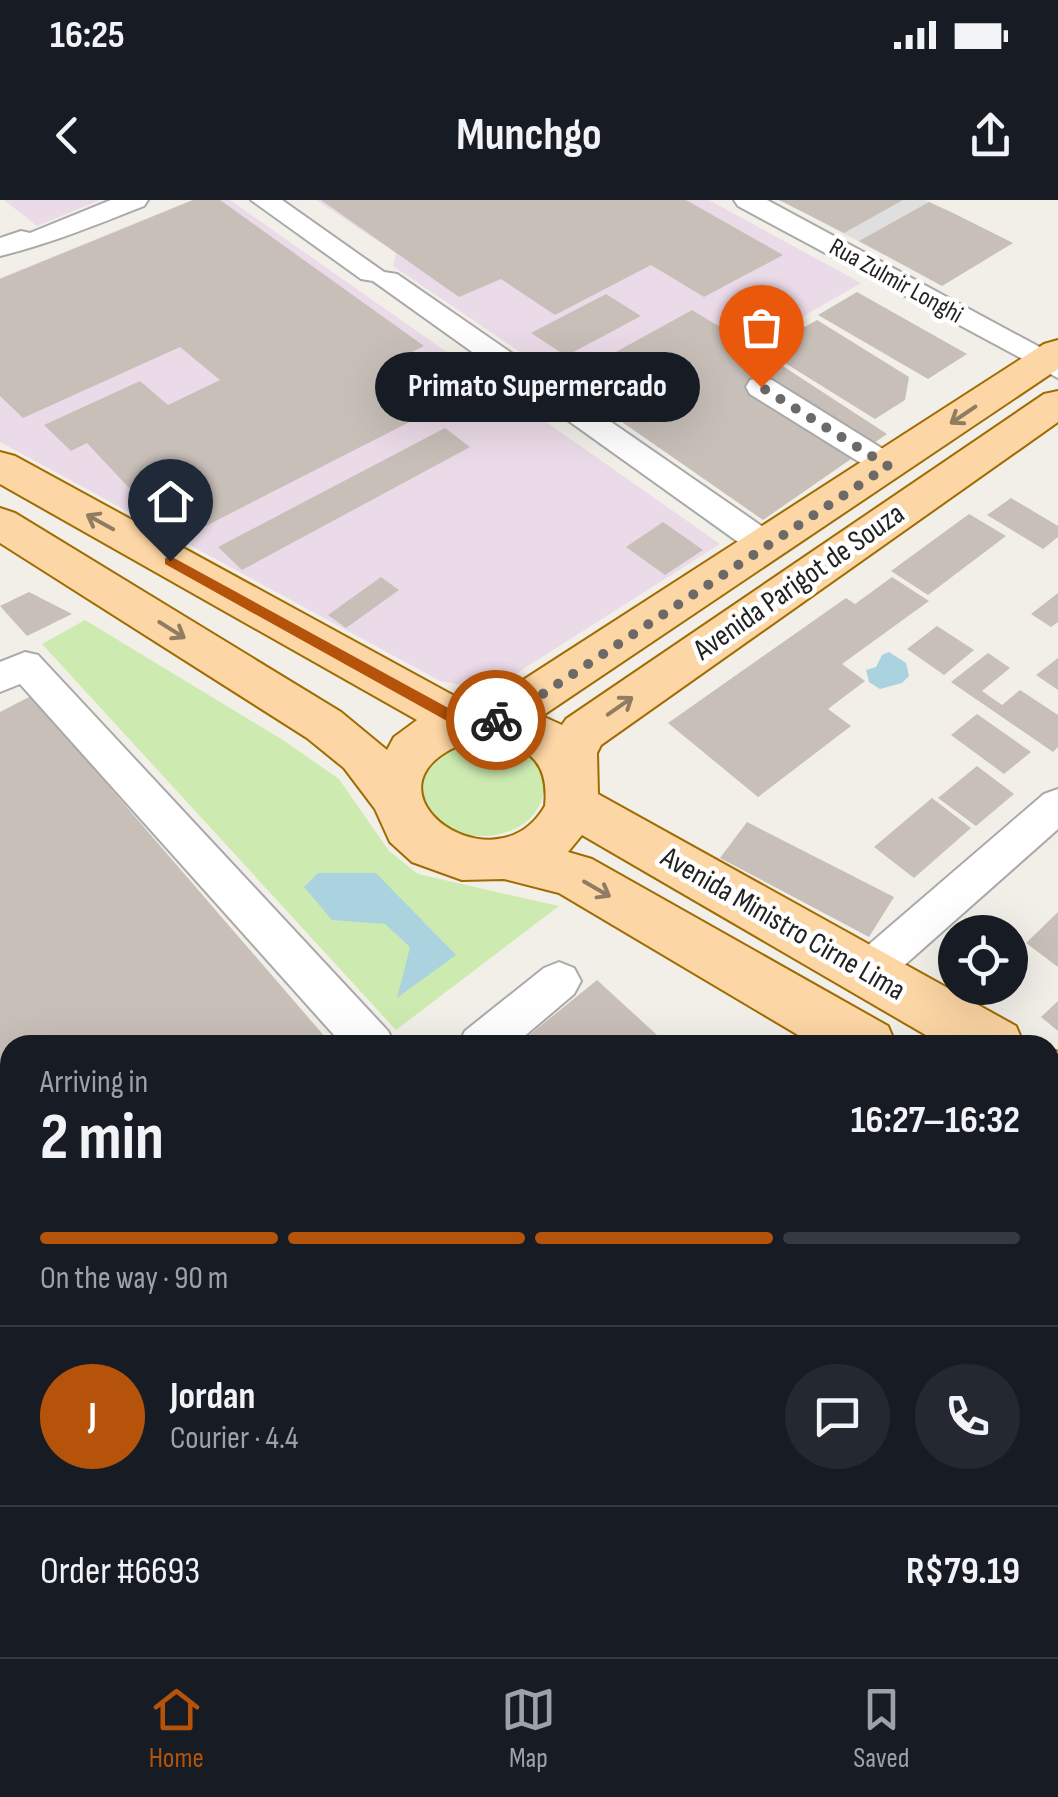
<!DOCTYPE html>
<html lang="en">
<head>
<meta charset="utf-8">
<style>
	:root { --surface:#171b24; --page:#242831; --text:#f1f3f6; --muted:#9ea1a6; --line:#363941; --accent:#b45309 }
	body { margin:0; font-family:"Sofia Sans Condensed",sans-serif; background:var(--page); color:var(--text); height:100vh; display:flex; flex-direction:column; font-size:38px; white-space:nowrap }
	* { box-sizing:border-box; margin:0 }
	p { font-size:32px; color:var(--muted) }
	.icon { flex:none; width:55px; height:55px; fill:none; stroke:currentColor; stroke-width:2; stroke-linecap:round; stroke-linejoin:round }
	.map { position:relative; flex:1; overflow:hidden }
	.side { position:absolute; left:0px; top:835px; width:1060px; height:622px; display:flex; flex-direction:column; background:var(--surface); border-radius:30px 30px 0 0; box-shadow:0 10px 40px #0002 }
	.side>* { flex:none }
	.buttons { position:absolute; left:938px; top:715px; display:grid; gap:20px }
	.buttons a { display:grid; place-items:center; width:90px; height:90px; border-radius:50%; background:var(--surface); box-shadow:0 10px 40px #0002; font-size:50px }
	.pin { position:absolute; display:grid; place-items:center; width:85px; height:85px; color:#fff; margin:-102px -42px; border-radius:50% 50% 50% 0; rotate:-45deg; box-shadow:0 0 10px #0007 }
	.pin .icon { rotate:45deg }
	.courier { position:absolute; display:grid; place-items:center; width:100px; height:100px; margin:-50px; border:8px solid #b45309; border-radius:50%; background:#fff; color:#222; box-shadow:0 2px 12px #0007 }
	.bubble { position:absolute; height:70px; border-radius:35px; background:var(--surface); box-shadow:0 10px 40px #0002; font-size:32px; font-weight:700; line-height:70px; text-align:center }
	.head em { font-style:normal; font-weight:700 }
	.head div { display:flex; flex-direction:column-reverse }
	.head { display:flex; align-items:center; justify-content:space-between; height:170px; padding:0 40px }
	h1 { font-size:65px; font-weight:700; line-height:75px }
	.bar { display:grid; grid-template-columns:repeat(4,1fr); gap:15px 10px; align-content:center; height:120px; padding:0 40px }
	.bar i { height:12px; border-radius:8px; background:var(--line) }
	.bar .selected { background:var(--accent) }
	.bar p { grid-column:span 4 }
	.line { display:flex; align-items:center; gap:25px; padding:0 40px; border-top:2px solid var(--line) }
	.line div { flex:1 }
	.round { display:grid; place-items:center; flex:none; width:105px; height:105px; border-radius:52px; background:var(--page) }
	.status { display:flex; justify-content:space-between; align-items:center; height:70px; padding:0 50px; background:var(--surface); direction:ltr }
	.status svg { height:28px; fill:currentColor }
	header { display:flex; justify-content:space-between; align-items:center; height:130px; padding:0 40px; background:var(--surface); font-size:45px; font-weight:700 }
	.tab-bar { display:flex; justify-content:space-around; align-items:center; height:140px; border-top:2px solid var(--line); background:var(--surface); font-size:28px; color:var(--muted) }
	.tab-bar a { display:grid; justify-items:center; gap:5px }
	.tab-bar .selected { color:var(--accent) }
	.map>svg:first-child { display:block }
</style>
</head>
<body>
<div class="status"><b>16:25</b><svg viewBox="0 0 49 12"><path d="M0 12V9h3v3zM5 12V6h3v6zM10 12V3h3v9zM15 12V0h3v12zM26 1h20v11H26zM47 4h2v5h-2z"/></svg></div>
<header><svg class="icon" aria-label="back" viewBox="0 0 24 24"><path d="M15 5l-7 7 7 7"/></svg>Munchgo<svg class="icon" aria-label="share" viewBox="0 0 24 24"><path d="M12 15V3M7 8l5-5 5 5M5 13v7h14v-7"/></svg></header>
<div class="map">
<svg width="1058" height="1457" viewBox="0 0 1058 1457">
	<rect width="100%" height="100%" fill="#f2efe9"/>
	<path fill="#e0dfdf" d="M841,0H925L955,14L884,55L811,16Z"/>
	<path fill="#ebdbe8" d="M4,0H100L37,26Z
		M192,0H230L720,344L517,473L476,488L440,481L0,242V78Z
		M316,0H709L861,83L752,146L692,110L563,181L393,66L396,53Z"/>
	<path fill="#ffffe5" d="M1050,999L1058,1004V1457H608L600,1448H1050Z"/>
	<path fill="#cdebb0" d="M85,420L283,540L339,579L389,651L418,674L559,706L396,830L42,444Z
		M472,538C574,537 560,640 477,636C465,635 451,633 441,625C419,606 412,574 437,553C446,546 462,542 472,538Z"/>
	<path fill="#add19e" d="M10,1184V1448H394L384,1457H0V1191Z"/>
	<path fill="#88e0be" d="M1050,1138L1058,1143V1457H836L824,1448H1050Z"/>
	<path fill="#aad3df" d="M889,452L906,463L909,476L902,483L880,489L869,482L866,470L876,467L882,455Z
		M318,673H376L456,755L397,798L410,747L385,724L332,720L304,687Z"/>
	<path fill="#c7bfb8" d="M193,0H220L424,146L384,165L439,207L190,334L139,284L130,289L87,243L71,251L44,225L140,181L168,205L220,180L180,147L23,218L0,196V79Z
		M321,0H686L783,55L704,97L651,65L555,115L501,79L459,97Z
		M779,0H903L844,33Z
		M929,2L955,14L1013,43L942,86L859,41Z
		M857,92L967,154L928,179L818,115Z
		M606,94L641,116L566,156L531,133Z
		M692,110L752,146L887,234L763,320L563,181Z
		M817,120L909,177L905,200L875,219L764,150Z
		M445,228L470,247L242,370L218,347Z
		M1011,298L1058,326V337L1043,349L987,315Z
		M969,314L1006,336L928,395L891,371Z
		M663,322L703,350L665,375L626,347Z
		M381,377L399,390L346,428L328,415Z
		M892,377L929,401L842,464L865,481L828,509L851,526L758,597L668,523L846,398L855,404Z
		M29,392L72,414L27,436L0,406Z
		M1058,393V422L1051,427L1031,414Z
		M937,426L974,450L944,475L907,449Z
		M988,453L1010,468L982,491L1002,505L1020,490L1058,515V547L1053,552L951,482Z
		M1058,458V490L1036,475Z
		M31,496L332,845H10V1097L0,1104V512Z
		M977,514L1031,552L1004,574L951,535Z
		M977,566L1014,594L976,626L938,598Z
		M932,598L971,628L914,678L874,647Z
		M747,622L894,697L869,737L720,658Z
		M1058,712V767L1026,743Z
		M597,780L657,835L645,845H517Z
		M1058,801V831L1041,817Z"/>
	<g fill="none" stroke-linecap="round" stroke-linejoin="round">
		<defs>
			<path id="minor" d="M111,0H148L144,6C96,25 49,44 0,56V38L21,31L30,33Z
				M251,0H282L384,72L397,74L779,338L784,346L779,354L767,358L755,354L373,81L361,79Z
				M734,0H767L1058,157V178L738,6Z
				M761,178L772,180L899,259L904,266L899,273L888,276L877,273L750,194L746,187L750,180Z
				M25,452L38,455L388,831L395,845H343L20,484L0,492V462Z
				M1058,589V629L882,785L867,791L852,785L845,772L852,759L1044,594Z
				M559,762L574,768L581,781L574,794L514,845H458L465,831L544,768Z
				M1050,1050L1058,1053V1105L1050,1102Z
				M10,1114V1169L0,1173V1118Z
				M428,1448H492L488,1457H424Z
				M722,1448H784L788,1457H726Z"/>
			<path id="major" d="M1058,140V169L542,516L562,525L566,519L1044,194L1058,191V222L601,545L597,553L598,594L1016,826L1024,845H943L582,635L568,652L592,659L888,826L896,845H815L559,693L504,679L462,680L412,662L390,642L375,609L344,568L307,538L0,343V308L15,313L341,512L387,550L394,537L417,520L0,284V252L15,256L469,504L489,502L1044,144ZM480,538C524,545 550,557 545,606C493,697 337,579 480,538Z
				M1050,849L1058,852V907L1050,904Z
				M1050,921L1058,924V984L1050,981Z"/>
		</defs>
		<use href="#minor" stroke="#a9a9a9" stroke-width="4"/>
		<use href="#major" stroke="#a06b00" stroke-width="4"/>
		<use href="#minor" fill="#fff" fill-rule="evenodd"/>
		<use href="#major" fill="#fcd6a4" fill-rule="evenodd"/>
	</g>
	<defs><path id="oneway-shaft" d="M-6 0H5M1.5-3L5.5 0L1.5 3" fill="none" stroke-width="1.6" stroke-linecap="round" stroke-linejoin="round" transform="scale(2.5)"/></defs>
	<g stroke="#8f7c63">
		<use href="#oneway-shaft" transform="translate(963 215) rotate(146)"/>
		<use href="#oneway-shaft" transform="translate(100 322) rotate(-151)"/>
		<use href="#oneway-shaft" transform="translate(172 430) rotate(32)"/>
		<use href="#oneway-shaft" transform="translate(620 506) rotate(-35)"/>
		<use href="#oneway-shaft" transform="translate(597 689) rotate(30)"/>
	</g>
	<path fill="#b45309" d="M165,358H174L463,516L496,514L503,520L496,525L456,526L165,364Z"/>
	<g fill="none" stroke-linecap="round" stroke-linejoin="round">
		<path stroke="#6b6a68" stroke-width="10" stroke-dasharray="0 18" d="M496,520L526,505L888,266L761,187"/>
	</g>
	<g text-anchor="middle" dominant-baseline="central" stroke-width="9" stroke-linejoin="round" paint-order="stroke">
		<g font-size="25" fill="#222" stroke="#fff">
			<text transform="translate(896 81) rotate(29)">Rua Zulmir Longhi</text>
		</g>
		<g font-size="30" fill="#222" stroke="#fff">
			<text transform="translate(799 382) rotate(-35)">Avenida Parigot de Souza</text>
			<text transform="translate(783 724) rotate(30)">Avenida Ministro Cirne Lima</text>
		</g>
	</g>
</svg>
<div class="buttons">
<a><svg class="icon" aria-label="locate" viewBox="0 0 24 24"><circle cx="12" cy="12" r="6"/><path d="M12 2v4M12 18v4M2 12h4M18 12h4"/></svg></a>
</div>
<div class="pin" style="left:761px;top:187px;background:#ea580c"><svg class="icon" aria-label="bag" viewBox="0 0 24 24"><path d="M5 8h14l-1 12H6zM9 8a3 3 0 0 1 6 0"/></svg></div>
<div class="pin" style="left:170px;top:361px;background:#1f2937"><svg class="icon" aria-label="home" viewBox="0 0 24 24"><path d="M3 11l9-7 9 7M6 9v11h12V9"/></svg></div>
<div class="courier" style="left:496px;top:520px"><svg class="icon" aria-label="bike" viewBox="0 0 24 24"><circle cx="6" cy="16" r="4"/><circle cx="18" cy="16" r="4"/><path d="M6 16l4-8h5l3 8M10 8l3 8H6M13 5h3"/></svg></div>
<div class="bubble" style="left:375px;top:152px;width:325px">Primato Supermercado</div>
<section class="side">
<div class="head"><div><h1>2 min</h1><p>Arriving in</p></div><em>16:27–16:32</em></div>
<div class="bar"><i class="selected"></i><i class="selected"></i><i class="selected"></i><i></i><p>On the way · 90 m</p></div>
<div class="line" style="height:180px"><b class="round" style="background:var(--accent);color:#fff">J</b><div><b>Jordan</b><p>Courier · 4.4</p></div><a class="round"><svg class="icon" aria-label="chat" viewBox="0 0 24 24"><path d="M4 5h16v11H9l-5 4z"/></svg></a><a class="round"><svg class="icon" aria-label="phone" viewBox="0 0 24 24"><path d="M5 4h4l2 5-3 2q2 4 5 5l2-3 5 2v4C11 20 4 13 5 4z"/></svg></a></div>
<div class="line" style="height:130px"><div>Order #6693</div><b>R$79.19</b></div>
</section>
</div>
<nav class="tab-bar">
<a class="selected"><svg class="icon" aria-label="home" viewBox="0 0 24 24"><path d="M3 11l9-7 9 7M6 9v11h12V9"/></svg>Home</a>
<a><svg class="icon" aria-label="map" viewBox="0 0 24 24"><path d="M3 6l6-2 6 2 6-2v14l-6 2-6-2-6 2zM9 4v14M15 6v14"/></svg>Map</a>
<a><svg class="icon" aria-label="saved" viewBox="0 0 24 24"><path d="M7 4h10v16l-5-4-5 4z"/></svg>Saved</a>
</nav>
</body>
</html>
